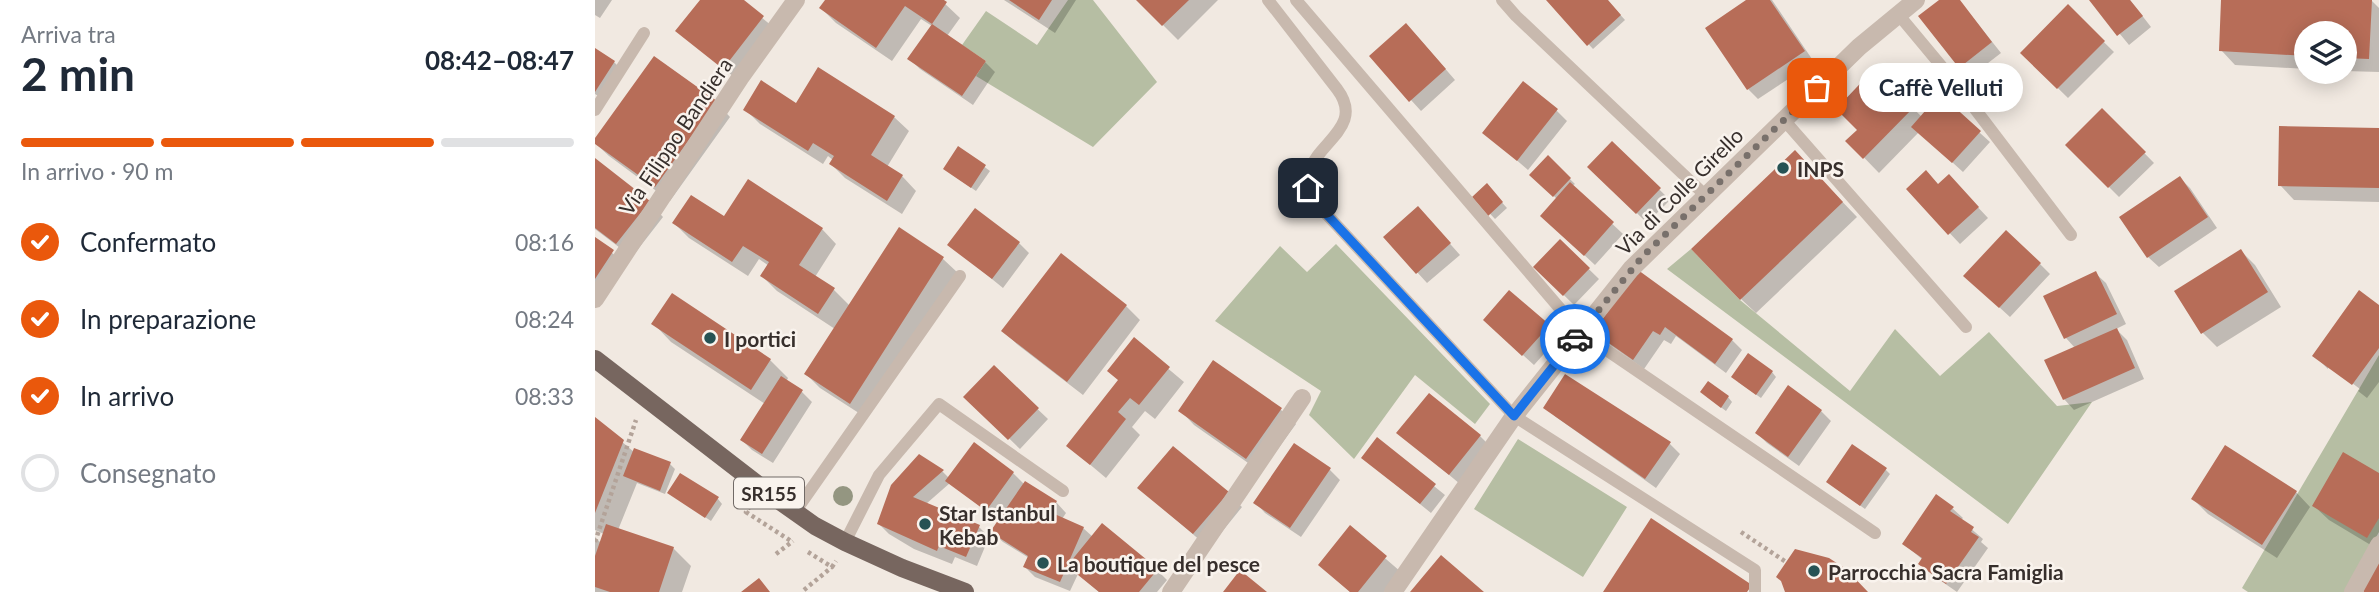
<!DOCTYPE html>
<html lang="it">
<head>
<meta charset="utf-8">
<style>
	:root { --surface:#fff; --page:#f6f6f7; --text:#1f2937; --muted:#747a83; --line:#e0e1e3; --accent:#ea580c }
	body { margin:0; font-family:Lato,sans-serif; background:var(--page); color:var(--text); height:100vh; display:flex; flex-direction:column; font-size:26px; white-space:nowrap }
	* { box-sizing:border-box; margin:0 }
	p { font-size:23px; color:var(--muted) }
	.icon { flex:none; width:38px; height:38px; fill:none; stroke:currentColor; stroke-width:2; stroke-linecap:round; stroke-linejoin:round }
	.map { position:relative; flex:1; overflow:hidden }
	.drawer { display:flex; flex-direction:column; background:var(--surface); width:595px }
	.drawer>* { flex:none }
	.buttons { position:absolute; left:1699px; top:21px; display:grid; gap:14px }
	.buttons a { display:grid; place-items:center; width:63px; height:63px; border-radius:50%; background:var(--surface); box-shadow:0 4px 18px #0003; font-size:35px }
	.pin { position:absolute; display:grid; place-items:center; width:60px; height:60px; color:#fff; margin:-30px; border-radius:14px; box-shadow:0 4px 10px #0006 }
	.courier { position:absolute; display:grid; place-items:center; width:70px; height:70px; margin:-35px; border:5px solid #1a73e8; border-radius:50%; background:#fff; color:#222; box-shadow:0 2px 9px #0007 }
	.bubble { position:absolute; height:49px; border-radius:24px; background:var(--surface); box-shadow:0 4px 18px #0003; font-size:23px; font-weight:700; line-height:49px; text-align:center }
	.overview em { font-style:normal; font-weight:700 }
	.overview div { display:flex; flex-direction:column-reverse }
	.overview { display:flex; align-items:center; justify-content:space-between; height:119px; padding:0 21px }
	h1 { font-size:46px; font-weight:700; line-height:52px }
	.bar { display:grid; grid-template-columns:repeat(4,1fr); gap:10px 7px; align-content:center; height:84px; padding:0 21px }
	.bar i { height:9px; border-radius:5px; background:var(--line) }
	.bar .active { background:var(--accent) }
	.bar p { grid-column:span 4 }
	ol { padding:0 21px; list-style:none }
	li { display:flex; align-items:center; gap:21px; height:77px }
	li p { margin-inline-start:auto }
	li .icon { padding:7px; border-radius:50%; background:var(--accent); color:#fff; stroke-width:4 }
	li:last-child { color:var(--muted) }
	li i { width:38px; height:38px; border:4px solid var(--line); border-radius:50% }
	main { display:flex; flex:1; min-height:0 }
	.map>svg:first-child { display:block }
</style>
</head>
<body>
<main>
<section class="drawer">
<div class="overview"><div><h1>2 min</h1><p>Arriva tra</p></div><em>08:42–08:47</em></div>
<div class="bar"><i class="active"></i><i class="active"></i><i class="active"></i><i></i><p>In arrivo · 90 m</p></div>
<ol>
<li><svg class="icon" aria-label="check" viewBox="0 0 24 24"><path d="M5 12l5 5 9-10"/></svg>Confermato<p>08:16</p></li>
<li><svg class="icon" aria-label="check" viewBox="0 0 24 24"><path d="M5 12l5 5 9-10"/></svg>In preparazione<p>08:24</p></li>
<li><svg class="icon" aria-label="check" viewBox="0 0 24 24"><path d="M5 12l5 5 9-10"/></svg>In arrivo<p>08:33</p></li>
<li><i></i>Consegnato</li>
</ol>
</section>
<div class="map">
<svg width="1784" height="592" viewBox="0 0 1784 592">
	<rect width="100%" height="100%" fill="#f1e9e1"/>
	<path fill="#b6bea3" d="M473,0H498L562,82L498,147L381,76L391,61L367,45L391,11L442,45Z
		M741,244L895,404L880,424L820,375L759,459L714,415L726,391L620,321L685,246L712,272Z
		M1096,249L1145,300L1255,391L1300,329L1345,376L1394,332L1462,406L1497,402L1413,524L1072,269Z
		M1784,355V532L1750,592H1653L1647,588Z
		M923,439L1032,507L988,577L879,509Z"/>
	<path fill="#0003" d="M0,0H17L5,18L0,15Z
		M107,0H146L178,27L139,77L83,31Z
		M232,0H346L365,18L352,36L390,62L400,72L378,105L325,69L315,59L337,26L326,19L297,61L241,23L226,8Z
		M409,0H481L460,33Z
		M543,0H623L583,40Z
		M953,0H1012L1030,20L998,49Z
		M1154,0H1177L1219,62L1163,99L1153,89Z
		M1347,0H1364L1406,53L1375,77L1365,66Z
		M1497,0H1535L1556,27L1534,45Z
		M1628,0H1776L1784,8V72L1750,71V33H1712V69L1640,65L1626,50Z
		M1473,7L1519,52L1473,98L1427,53Z
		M821,35L860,80L826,111L776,56Z
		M0,50L19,62L29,72L11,101L0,94Z
		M1280,71L1327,117L1345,97L1395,142L1368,172L1324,132L1284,173L1253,141L1264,130Z
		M121,102L135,117L75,201L14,156L0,143V141Z
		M150,109L299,117L314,131L292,167L307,176L321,191L307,214L250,178L236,164L238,160L233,156L228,164L165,124Z
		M961,110L972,121L933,170L890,133Z
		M1507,110L1559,163L1524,197L1472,145Z
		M1784,130V202L1699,200L1685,185Z
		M1017,143L1075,200L1052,223L995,167Z
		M364,148L395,171L381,191L355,173Z
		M953,158L980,184L977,186L1028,234L1000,265L958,226L962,199L937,175Z
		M0,161L54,202L68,217L37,257L0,229Z
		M1214,167L1262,217L1161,313L1146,299Z
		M1585,178L1595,188L1622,228L1564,267L1553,257L1526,217Z
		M892,186L912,208L900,219L879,197Z
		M1343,186L1364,187L1393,218L1365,244L1313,189Z
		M129,218L227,229L241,244L220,277L239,290L255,306L304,230L348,259L363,273L270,417L225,388L211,374L240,329L182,291L167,276L174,266L164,259L153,276L94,238L79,223Z
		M833,219L865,255L832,283L790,237Z
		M0,239L28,262L0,304Z
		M965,241L1004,279L979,305L940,267Z
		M424,243L434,253L408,288L355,245Z
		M1646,251L1660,265L1686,307L1622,347L1607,332Z
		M1445,264L1455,274L1415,317L1381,286Z
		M1043,273L1137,340L1147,350L1131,373L1081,336L1076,344L1069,340L1049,369L1011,342L1001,332Z
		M1500,273L1511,283L1531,324L1521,329L1532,340L1549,379L1479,410L1469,399L1480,348L1471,338Z
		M914,292L964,337L939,365L900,330Z
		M77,296L175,360L193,378L191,382L207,392L217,402L178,463L157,450L147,440L170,404L76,342L59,324Z
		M531,306L545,320L488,395L423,345L408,331Z
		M1784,307V382L1772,398L1763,391L1765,389L1733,365V369L1719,355Z
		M539,340L589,382L560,419L550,411L537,427L545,435L511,478L473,446L524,381Z
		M618,363L686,410L701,424L666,472L599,425L585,410Z
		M399,368L453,419L425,449L371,397Z
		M1177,372L1181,377L1166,398L1143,382Z
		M1112,397H1133L1137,402L1131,411Z
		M950,407L1075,444L1085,454L1061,488L961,417Z
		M1226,411L1236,421L1204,466L1172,443L1162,433Z
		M0,419L39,452L75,464L80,469L70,494L42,483L23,530L78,548L96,566L87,592H0V537L6,543L9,534L0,530Z
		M804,433L885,436L895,446L865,484Z
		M782,440L850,495L836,513L768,458Z
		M379,444L418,473L430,485L461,502L471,513L467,519L488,528L498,537L562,570L572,580L562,592H504L483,574L475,591L440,577L430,567L434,558L408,542L397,532L405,522L355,483L331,504L384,527L394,537L382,566L360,557L357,564L319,549L294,534L284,524L347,471L354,478Z
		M700,445L735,470L745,480L706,537L670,513L660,502Z
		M1290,469L1295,474L1270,509L1238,486Z
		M1784,475V550L1734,520L1719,506Z
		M544,488L632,493L647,507L614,548Z
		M1701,492L1715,507L1682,558L1613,514L1598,499Z
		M74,493L123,499L127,504L116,521Z
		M1357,508L1368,518L1366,520L1388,539L1386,542L1393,548L1362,592L1336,574L1325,564L1328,560L1309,544Z
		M755,528L806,572L789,592H755L725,565Z"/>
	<path fill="#b76d58" d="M105,0H149L169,16L128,69L80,31Z
		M230,0H349L352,2L337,24L310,6L281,48L224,8Z
		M414,0H457L444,20Z
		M541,0H594L567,26Z
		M951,0H1013L1026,15L992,46Z
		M1151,0H1175L1210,51L1152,90L1110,28Z
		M1344,0H1365L1397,42L1364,68L1323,16Z
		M1494,0H1535L1548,16L1522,36Z
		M1626,0H1777L1774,59L1750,58V33H1712V56L1624,51Z
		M1473,4L1510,41L1462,89L1425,53Z
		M811,23L851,69L814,102L774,56Z
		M337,24L391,61L367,96L312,59Z
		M0,48L20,61L0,92Z
		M59,56L122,101L60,187L0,144V138Z
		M223,67L300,116L276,155L308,175L292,201L234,164L239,156L218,143L213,151L148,110L166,80L201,103Z
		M1280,68L1319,107L1268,159L1250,141L1262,130L1241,109Z
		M928,81L963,109L922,161L887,133Z
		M1345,94L1386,131L1357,163L1316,127Z
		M1507,108L1551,152L1513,188L1470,145Z
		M1684,126L1784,128V188L1683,186Z
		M1017,141L1066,188L1041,214L992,167Z
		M363,146L391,165L376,188L348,169Z
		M1200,150L1248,202L1145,300L1096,249Z
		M953,155L976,178L958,197L934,175Z
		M0,158L55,201L21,244L0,228Z
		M1331,170L1343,184L1354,174L1384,207L1353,235L1311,189Z
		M1585,176L1613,217L1552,258L1524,217Z
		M153,179L228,228L204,265L240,288L223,314L165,276L174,262L148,246L137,262L77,223L96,195L129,216Z
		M975,182L1019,222L989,256L945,216Z
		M892,183L908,202L893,216L877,197Z
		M823,206L856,243L821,274L788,237Z
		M380,208L425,242L397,279L352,245Z
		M304,227L349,257L255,404L209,374Z
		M1411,230L1446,263L1404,308L1368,276Z
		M0,237L19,250L0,279Z
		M965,239L995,268L968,296L938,267Z
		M1646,249L1673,292L1606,334L1579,291Z
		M466,253L532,305L472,382L406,331Z
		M1043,270L1138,339L1120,364L1070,327L1065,335L1058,331L1038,360L998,332Z
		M1501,271L1522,314L1469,339L1448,296Z
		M914,290L955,325L927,356L888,320Z
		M1764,290L1784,305V348L1757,385L1717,356Z
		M77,293L176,359L156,390L56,324Z
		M1522,328L1540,368L1468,400L1449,360Z
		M539,337L575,367L544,405L535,398L523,412L531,419L495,465L471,446L523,380L512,371Z
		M1153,353L1178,371L1161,395L1136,377Z
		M618,360L687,408L651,459L583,411Z
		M399,365L444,408L413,440L368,397Z
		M970,374L1076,442L1050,479L948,408Z
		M186,376L208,390L167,454L145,440Z
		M1113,381L1134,396L1126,408L1105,392Z
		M1193,385L1227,410L1193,457L1160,433Z
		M834,393L886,435L854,475L801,433Z
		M0,417L29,440L0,513Z
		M782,437L841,484L825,504L766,458Z
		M379,442L419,472L391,511L350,481Z
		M699,443L736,468L695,528L658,503Z
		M1257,444L1292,468L1265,506L1231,482Z
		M1630,445L1702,491L1667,545L1596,499Z
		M578,446L634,492L598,534L542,488Z
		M39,448L76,462L65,491L28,476Z
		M1748,452L1784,473V518L1772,538L1717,506Z
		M324,454L349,470L318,497L385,525L371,557L344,546L342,551L282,524L296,485Z
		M85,473L124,497L110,518L72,493Z
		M430,481L462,501L455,512L489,527L465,582L428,567L433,556L395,532Z
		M1341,494L1359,507L1355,511L1379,527L1376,532L1384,537L1351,584L1323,564L1327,558L1307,544Z
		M1056,518L1157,585L1152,592H1008Z
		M507,523L563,569L544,592H504L472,566Z
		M11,524L79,547L64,592H15L0,587V556Z
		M755,525L792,556L763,592H755L723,565Z
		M1200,549L1234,558L1251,569L1273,592H1190L1186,581L1181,577Z
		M846,555L889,592H815Z
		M1784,561V592H1769L1767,590Z
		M645,570L672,592H628Z
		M164,578L175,592H146Z"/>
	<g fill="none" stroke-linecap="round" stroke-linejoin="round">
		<path stroke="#b3a399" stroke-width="4.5" stroke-dasharray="3.5 3.5" stroke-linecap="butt" d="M155,506L151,512L196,541
			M1146,532L1191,562
			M0,542L41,420
			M213,552L237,567L241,561
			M181,554L198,541
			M209,590L237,567"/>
		<path stroke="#c8b9ae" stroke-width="12" d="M673,0L742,89C779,138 685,150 722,204L919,416L1160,570V592
			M701,0L985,332L1280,533
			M907,0L921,16L1110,195
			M1303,14L1358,80L1476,235
			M0,110L49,33
			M1189,120L1371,327
			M200,512L365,276
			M250,542L284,475L344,404L468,491"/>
		<path stroke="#c8b9ae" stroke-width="18" d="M0,299L145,78L201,0
			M576,592L707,398
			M798,592L919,416L1036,269L1264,47L1321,0
			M1758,592L1784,545"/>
		<path stroke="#77665f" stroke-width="18" d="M0,359L179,497L220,526L250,542L307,568L370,592"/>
	</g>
	<circle fill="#949681" cx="248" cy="496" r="10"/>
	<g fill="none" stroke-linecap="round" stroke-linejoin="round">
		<path stroke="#78706b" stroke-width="7" stroke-dasharray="0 12.6" d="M980,339L1048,256L1222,88"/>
		<path stroke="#1a73e8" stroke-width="9" d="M713,188L722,204L919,416L980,339"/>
	</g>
	<g fill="#265254" stroke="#f9f3ed" stroke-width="2.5">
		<circle cx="1188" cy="168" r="7"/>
		<circle cx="115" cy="338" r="7"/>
		<circle cx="330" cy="524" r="7"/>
		<circle cx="448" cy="563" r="7"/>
		<circle cx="1219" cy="571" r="7"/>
	</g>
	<g text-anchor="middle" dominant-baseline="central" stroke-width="5" stroke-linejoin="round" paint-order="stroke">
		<rect fill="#f9f3ed" stroke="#716a66" stroke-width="2" x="139" y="477.5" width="70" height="31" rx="5"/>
		<g font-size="19" font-weight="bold" fill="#372f2c">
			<text x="174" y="493">SR155</text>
		</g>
		<g font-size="21" fill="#372f2c" stroke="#f9f3ed">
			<text transform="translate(80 136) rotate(-56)">Via Filippo Bandiera</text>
			<text transform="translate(1084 191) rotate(-45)">Via di Colle Girello</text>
		</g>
		<g font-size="21" font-weight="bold" fill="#372f2c" stroke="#f9f3ed" text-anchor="start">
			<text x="1202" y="168">INPS</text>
			<text x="129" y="338">I portici</text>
			<text x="344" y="512">Star Istanbul<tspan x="344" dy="24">Kebab</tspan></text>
			<text x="462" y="563">La boutique del pesce</text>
			<text x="1233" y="571">Parrocchia Sacra Famiglia</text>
		</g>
	</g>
</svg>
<div class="buttons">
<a><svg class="icon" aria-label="layers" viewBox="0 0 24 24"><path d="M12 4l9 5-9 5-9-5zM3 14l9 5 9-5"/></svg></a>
</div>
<div class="pin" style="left:1222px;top:88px;background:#ea580c"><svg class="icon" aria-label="bag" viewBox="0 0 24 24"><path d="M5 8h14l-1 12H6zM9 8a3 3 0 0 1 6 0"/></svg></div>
<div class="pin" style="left:713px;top:188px;background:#1f2937"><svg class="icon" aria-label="home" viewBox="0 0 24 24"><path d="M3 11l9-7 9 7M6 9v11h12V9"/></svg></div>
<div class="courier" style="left:980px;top:339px"><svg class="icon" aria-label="car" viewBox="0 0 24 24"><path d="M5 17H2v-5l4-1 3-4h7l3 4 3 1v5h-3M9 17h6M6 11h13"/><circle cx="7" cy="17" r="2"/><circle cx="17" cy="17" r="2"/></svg></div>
<div class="bubble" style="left:1264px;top:63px;width:164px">Caffè Velluti</div>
</div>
</main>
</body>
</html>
